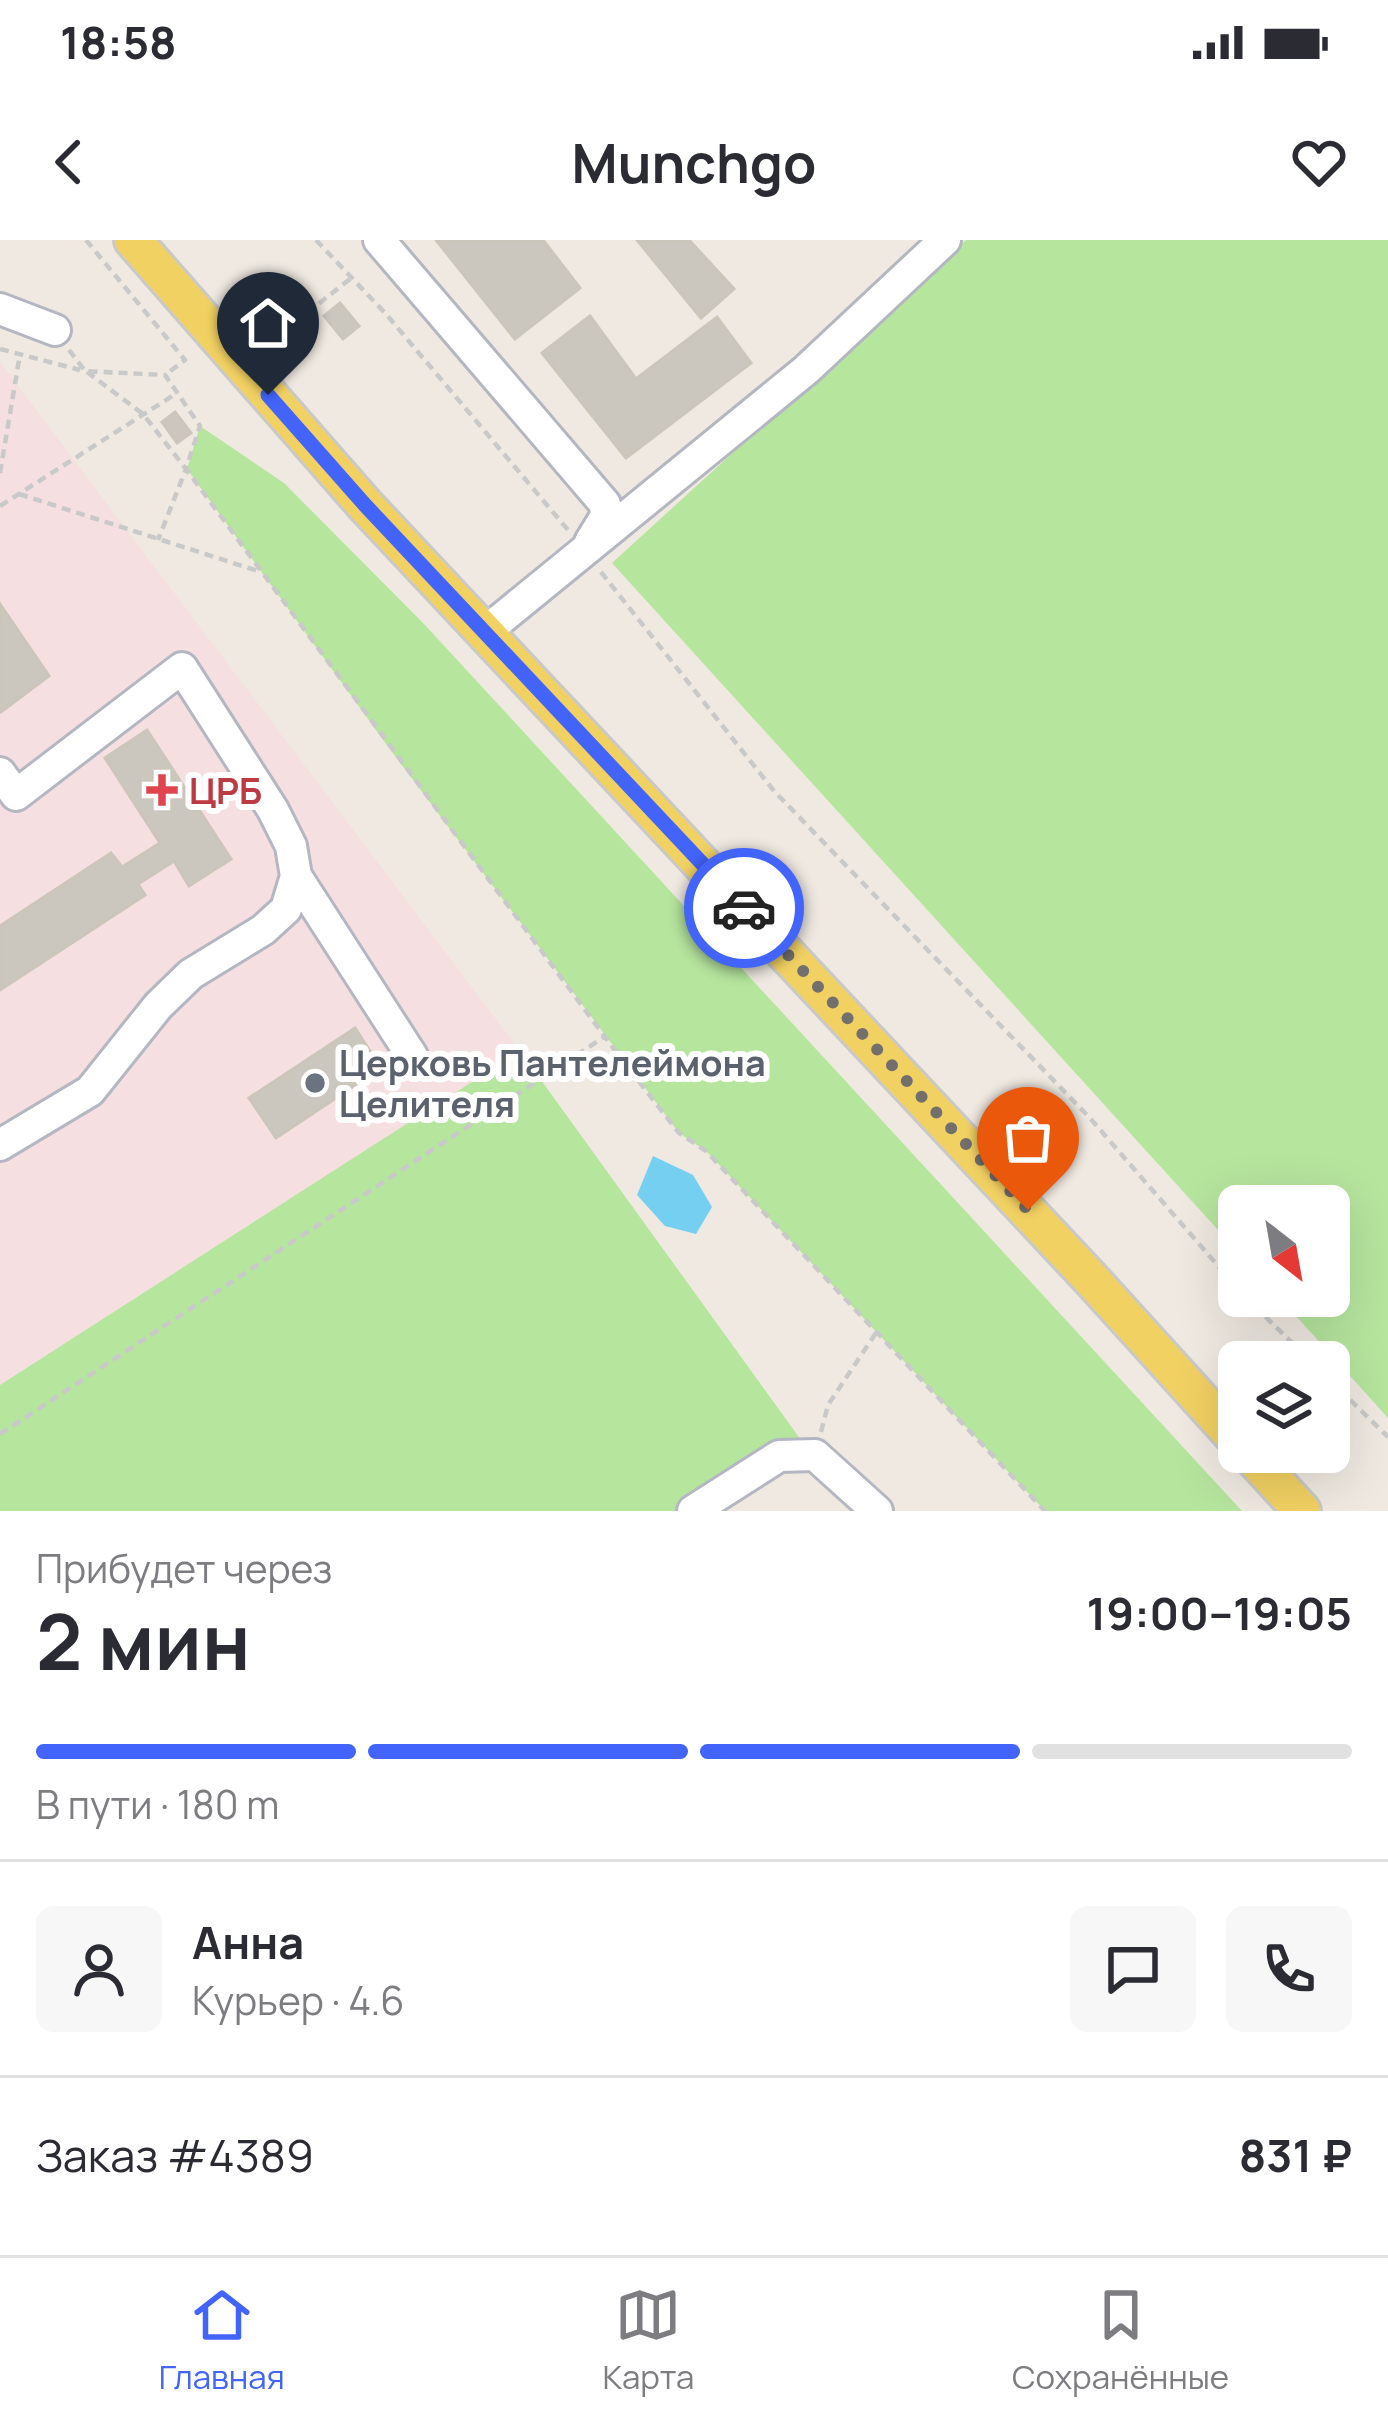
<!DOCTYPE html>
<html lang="ru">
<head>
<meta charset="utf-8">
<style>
	:root { --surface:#fff; --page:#f7f7f7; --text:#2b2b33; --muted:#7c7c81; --line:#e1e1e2; --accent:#4264fb }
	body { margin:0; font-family:Manrope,sans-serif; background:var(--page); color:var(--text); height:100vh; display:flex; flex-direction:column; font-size:45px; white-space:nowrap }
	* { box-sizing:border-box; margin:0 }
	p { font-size:39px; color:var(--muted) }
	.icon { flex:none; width:66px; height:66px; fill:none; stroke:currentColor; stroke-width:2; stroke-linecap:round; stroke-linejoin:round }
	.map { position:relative; height:1271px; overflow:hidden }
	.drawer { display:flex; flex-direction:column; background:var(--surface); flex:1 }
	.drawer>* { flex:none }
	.needle { width:78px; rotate:149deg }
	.fabs { position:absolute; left:1218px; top:945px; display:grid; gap:24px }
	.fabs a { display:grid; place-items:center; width:132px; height:132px; border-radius:18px; background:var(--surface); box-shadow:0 12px 48px #0002; font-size:60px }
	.pin { position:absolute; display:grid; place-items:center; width:102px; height:102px; color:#fff; margin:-123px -51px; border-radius:50% 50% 50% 0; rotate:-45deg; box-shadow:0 0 12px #0007 }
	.pin .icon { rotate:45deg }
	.courier { position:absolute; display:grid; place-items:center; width:120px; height:120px; margin:-60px; border:9px solid #4264fb; border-radius:50%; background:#fff; color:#222; box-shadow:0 3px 15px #0007 }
	.headline em { font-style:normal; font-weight:700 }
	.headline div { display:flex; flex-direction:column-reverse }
	.headline { display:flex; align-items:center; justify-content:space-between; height:204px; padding:0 36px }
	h1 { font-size:78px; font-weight:700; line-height:90px }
	.bar { display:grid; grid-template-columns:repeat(4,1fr); gap:18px 12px; align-content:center; height:144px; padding:0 36px }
	.bar i { height:15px; border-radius:9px; background:var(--line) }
	.bar .current { background:var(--accent) }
	.bar p { grid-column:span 4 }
	.line { display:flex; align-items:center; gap:30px; padding:0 36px; border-top:3px solid var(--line) }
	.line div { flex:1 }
	.round { display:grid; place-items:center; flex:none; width:126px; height:126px; border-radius:18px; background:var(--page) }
	.status { display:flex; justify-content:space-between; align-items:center; height:84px; padding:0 60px; background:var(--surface); direction:ltr }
	.status svg { height:33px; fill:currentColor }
	header { display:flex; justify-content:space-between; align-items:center; height:156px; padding:0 36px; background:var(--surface); font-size:54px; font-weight:700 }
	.tabs { display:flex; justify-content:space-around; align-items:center; height:168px; border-top:3px solid var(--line); background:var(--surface); font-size:33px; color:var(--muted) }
	.tabs a { display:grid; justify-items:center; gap:6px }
	.tabs .current { color:var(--accent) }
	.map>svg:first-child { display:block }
</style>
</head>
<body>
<div class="status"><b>18:58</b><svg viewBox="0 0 49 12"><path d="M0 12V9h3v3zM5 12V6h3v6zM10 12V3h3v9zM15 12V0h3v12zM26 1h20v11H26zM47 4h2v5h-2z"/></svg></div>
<header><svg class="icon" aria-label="back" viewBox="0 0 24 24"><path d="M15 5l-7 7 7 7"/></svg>Munchgo<svg class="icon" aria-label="heart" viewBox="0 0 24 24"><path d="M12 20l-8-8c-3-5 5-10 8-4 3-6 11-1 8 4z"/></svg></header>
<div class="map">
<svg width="1388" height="1271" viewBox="0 0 1388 1271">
	<rect width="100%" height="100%" fill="#efe9e1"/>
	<path fill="#f5dfe0" d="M0,122L520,811L0,1145Z"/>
	<path fill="#b6e59e" d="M966,0H1388V1178L1278,1056H1329V966H1239V1013L612,323Z
		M200,186L284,243L424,384L1242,1271H1045L706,911L679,893L392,512L187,229Z
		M520,811L801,1200L693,1271H0V1145Z"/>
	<path fill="#75cff0" d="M653,916L693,935L712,967L696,994L665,986L637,955Z"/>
	<path fill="#cbc7bf" stroke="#cbc5ba" stroke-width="3" d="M436,0H543L580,48L515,99Z
		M637,0H689L734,49L701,78Z
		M340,63L359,86L343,99L324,76Z
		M590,76L636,139L717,77L751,123L626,218L542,113Z
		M175,172L191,193L177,203L162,182Z
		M0,364L49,436L1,472L0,470Z
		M147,490L231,619L189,646L174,621L138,644L145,655L0,750V686L111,613L122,627L160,603L105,518Z
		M355,788L381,828L276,898L249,858Z"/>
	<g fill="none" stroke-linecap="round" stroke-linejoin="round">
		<defs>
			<path id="minor" d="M379,0L605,264L606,276L590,302
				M0,69L55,90
				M485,392L806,130L945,0
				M0,533L16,555L182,428L273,570L291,606L296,636L286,669L263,690L191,734L158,766L90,851L0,905
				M296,636L412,816
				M693,1271L779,1216L815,1215L877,1271"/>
			<path id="major" d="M133,0L365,265L1091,1039L1239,1202
				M1248,1212L1302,1271"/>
		</defs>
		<use href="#minor" stroke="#b4b7c1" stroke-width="36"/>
		<use href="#major" stroke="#c9c9c9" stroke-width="42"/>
		<path stroke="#c9c9c9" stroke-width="4.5" stroke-dasharray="9 6" stroke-linecap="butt" d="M86,0L185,120L165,135
			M316,0L386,74L568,290
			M246,69H312L350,39
			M0,109L80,130
			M69,110L85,131L165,135L200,186L186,229L619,816L679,893L706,911L1045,1271
			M87,132L143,174L186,229L158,300
			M0,233L20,114
			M19,254L261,332
			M0,266L177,153
			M601,332L774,551L1089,877L1239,1050
			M1244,1056L1312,1122
			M1329,1139L1388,1197
			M821,1192L828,1165L876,1093
			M0,1194L604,797"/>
		<use href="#minor" stroke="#fff" stroke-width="30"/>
		<use href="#major" stroke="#f2d163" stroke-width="36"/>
	</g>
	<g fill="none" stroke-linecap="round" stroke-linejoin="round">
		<path stroke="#726f6d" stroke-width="12" stroke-dasharray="0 21.6" d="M744,668L1028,970"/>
		<path stroke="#4264fb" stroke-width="15" d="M268,155L365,265L744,668"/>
	</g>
	<path fill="#e0444e" stroke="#fff" stroke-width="4.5" d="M156 532h12v12h12v12h-12v12h-12v-12h-12v-12h12z"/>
	<circle fill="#6b7280" stroke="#fff" stroke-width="4.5" cx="315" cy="843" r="12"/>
	<g text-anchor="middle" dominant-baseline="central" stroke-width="12" stroke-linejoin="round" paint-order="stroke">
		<g font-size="36" font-weight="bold" fill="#be3a42" stroke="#fff" text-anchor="start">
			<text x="189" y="550">ЦРБ</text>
		</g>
		<g font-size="36" font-weight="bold" fill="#5b616d" stroke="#fff" text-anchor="start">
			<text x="339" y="822">Церковь Пантелеймона<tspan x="339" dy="41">Целителя</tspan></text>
		</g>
	</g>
</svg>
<div class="fabs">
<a><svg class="needle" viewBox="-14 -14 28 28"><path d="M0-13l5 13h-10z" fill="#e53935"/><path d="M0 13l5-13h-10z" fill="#7c7c81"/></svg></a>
<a><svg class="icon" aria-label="layers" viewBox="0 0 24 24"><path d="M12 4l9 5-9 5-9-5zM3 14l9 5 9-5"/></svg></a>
</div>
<div class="pin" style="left:1028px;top:970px;background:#ea580c"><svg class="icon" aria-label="bag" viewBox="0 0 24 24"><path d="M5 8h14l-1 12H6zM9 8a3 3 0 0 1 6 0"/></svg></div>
<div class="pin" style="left:268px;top:155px;background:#1f2937"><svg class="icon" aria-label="home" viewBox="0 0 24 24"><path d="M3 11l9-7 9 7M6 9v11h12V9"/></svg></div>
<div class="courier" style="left:744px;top:668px"><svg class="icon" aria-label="car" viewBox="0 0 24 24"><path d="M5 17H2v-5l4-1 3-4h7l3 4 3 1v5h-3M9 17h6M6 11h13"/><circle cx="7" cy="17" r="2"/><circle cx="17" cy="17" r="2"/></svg></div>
</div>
<section class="drawer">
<div class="headline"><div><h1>2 мин</h1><p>Прибудет через</p></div><em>19:00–19:05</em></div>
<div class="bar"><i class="current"></i><i class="current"></i><i class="current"></i><i></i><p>В пути · 180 m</p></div>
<div class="line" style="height:216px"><a class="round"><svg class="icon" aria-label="person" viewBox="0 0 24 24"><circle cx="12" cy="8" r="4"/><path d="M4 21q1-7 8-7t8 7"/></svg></a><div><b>Анна</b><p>Курьер · 4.6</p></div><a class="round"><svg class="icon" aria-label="chat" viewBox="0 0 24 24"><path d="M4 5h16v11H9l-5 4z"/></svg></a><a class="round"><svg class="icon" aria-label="phone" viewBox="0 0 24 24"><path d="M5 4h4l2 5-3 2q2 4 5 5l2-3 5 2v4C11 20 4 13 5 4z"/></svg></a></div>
<div class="line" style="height:156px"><div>Заказ #4389</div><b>831 ₽</b></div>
</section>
<nav class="tabs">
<a class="current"><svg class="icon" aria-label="home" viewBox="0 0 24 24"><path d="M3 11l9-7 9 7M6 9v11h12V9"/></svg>Главная</a>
<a><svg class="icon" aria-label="map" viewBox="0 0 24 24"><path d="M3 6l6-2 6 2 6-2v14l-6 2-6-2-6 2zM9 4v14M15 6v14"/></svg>Карта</a>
<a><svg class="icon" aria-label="saved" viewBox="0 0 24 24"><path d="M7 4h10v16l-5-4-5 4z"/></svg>Сохранённые</a>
</nav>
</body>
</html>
